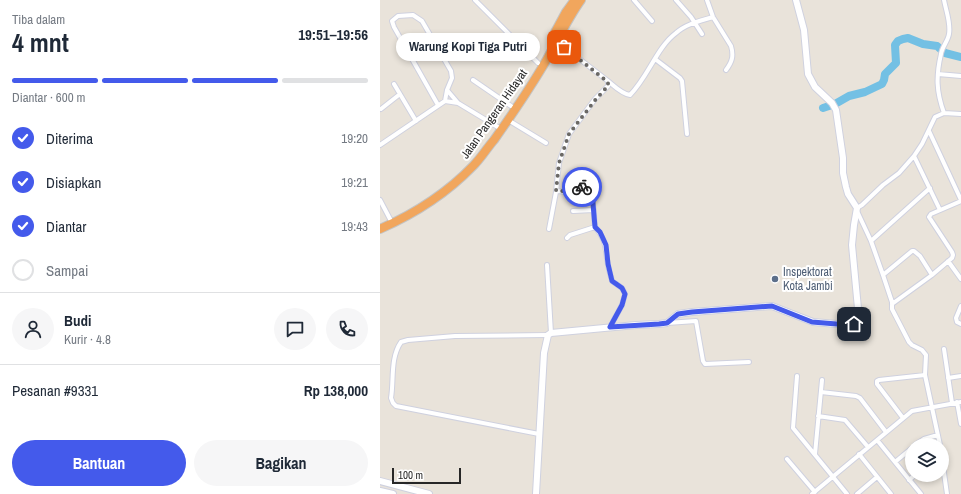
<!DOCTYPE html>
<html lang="id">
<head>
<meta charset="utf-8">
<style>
	:root { --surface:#fff; --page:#f6f6f7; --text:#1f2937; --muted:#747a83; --line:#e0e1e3; --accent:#445aeb }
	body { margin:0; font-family:"Archivo Narrow",sans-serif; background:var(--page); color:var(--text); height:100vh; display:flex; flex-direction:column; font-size:15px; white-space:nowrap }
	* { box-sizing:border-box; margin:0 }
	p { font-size:13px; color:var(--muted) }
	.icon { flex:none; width:22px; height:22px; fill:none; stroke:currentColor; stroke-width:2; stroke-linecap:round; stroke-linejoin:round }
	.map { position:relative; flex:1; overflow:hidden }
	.panel { display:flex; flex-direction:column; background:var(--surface); width:380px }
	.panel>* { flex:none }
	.controls { position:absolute; left:525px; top:438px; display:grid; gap:8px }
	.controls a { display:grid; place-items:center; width:44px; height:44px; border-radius:50%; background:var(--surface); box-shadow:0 2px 6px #0003; font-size:20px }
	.scale { position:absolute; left:12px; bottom:10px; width:69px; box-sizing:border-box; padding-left:4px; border:2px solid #272727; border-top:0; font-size:11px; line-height:14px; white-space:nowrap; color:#272727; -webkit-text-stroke:3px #fff; paint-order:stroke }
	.pin { position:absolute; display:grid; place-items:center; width:34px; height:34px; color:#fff; margin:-17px; border-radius:8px; box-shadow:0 2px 6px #0006 }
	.courier { position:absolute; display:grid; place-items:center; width:40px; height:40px; margin:-20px; border:3px solid #445aeb; border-radius:50%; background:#fff; color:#222; box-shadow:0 1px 5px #0007 }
	.bubble { position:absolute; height:28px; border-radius:14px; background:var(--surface); box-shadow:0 2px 6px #0003; font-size:13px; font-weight:700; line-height:28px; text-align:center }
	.headline em { font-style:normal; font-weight:700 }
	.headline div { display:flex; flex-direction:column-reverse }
	.headline { display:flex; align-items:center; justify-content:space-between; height:68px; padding:0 12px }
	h1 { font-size:26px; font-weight:700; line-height:30px }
	.bar { display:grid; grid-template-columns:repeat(4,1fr); gap:6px 4px; align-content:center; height:48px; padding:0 12px }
	.bar i { height:5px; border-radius:3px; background:var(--line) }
	.bar .active { background:var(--accent) }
	.bar p { grid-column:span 4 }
	.line { display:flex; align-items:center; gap:10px; padding:0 12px; border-top:1px solid var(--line) }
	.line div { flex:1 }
	.round { display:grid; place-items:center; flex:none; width:42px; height:42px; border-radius:21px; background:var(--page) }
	ol { padding:0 12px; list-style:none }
	li { display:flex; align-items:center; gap:12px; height:44px }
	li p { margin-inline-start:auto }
	li .icon { padding:4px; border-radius:50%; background:var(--accent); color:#fff; stroke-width:4 }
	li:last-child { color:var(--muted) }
	li i { width:22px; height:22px; border:2px solid var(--line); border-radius:50% }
	.action { display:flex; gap:8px; margin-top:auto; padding:8px 12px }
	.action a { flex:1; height:46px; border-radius:24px; background:var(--accent); color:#fff; font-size:16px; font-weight:700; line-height:46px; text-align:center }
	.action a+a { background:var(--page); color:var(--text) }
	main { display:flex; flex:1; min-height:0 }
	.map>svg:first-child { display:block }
</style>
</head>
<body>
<main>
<section class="panel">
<div class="headline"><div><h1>4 mnt</h1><p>Tiba dalam</p></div><em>19:51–19:56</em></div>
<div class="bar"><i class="active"></i><i class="active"></i><i class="active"></i><i></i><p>Diantar · 600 m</p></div>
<ol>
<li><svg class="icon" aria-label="check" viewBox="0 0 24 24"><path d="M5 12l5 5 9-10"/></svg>Diterima<p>19:20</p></li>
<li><svg class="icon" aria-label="check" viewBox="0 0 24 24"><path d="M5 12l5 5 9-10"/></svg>Disiapkan<p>19:21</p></li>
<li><svg class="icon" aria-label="check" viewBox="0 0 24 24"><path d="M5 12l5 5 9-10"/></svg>Diantar<p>19:43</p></li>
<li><i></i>Sampai</li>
</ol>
<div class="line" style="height:72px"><a class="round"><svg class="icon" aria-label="person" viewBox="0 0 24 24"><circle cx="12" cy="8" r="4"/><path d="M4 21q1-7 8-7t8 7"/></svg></a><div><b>Budi</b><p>Kurir · 4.8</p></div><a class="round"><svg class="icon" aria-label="chat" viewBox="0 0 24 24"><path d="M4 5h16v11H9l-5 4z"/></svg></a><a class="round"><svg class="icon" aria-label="phone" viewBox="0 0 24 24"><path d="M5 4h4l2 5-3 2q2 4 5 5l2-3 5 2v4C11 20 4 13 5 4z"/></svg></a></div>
<div class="line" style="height:52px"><div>Pesanan #9331</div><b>Rp 138,000</b></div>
<div class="action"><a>Bantuan</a><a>Bagikan</a></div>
</section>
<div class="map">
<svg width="581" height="494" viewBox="0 0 581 494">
	<rect width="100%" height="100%" fill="#e9e3da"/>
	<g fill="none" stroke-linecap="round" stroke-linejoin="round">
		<path stroke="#73c0e4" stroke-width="8" d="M443,108L455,104L469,96L485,92L502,84L504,80L505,74L516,63L515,45L518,41L523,39L528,38L543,44L557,46L565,53L581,57"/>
		<defs>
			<path id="street" d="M95,0L158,63
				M254,0L272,21
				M296,0L311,17L322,34
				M327,0L333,17L351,46C354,56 352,62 346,70
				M275,59L300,78L302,81L307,134
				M558,74L581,76
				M93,80L131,106
				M228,81C234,86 242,94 250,95C268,77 277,47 296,33C306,24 320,21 333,17
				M14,84L36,121
				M67,90L78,103L121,129
				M65,101L78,103
				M1,109L20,94
				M564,113C556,91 556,76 561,54C562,47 568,41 569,34C571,23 566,11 564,0
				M128,120L166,143
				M549,131L581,200
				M0,145L65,101L67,90L72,78L71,71L42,21L33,15L18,16L12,21L14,27L58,105
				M534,156L560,210
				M176,191C180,191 185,192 189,191C198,190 206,183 212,192L215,227C227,240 225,249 228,265C229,271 231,276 232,281L242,288L245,294L242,305L230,327
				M0,200L10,219
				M477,208L482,205L503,185L519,173L534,156L542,144L555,117L564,113L581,114
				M193,211L214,210
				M477,211L491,241L503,275L512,302V309L529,342L532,345L542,350L546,355L545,375L560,445
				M169,229L176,192L179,163L189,134L215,99L228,86V81L184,47L176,42
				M187,238L190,235L215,227
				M491,241L550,188
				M568,261L581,279
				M167,265L171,333
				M503,275L532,251H534L540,256L552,275
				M512,304L552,275L572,258L573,255L572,252L549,217L551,214L581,201
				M581,306L576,318L577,322L581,324
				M287,323L316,321L323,361L325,364L369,362
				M564,349L572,403
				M417,376L413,428L467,494
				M568,378L581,376
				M441,392L476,396L480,398L506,432
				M577,402L581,424
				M438,416L465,420L488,447
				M523,418L497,384V381L499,380L545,375
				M159,434L16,406L13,403L11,398C14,380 10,358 21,342L28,340L75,336L168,335
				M497,440L541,494
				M535,445L544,439L558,435
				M435,454L442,380
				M479,454L511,494
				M407,459L435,492
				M562,459L567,494
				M515,462L532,448
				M529,480L535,475
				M432,494L532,411L581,402
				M477,494L497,477"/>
			<path id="secondary" d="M0,481L49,494
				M0,491L13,494
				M156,494L164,353L168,335L171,333L256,325L279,324L287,323L298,314L312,312L392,306L433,322L469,325L474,324L479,319L472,245L474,225L477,208L468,194L466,187L463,173V158L456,110L452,103L435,87L428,74L424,30L416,0"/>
			<path id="highway" d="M173,36L186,12L194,1
				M0,229C34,214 67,193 93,166C101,158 107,148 114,140C131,116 148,91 163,66C176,44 186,21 201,0"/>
		</defs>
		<use href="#street" stroke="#cfd1df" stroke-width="6"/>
		<use href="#secondary" stroke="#cfd1df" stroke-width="8"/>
		<use href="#highway" stroke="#c3c3c3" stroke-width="10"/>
		<use href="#street" stroke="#fff" stroke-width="4"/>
		<use href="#secondary" stroke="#fff" stroke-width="6"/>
		<use href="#highway" stroke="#f1a65d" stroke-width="8"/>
	</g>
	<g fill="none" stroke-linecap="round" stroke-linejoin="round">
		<path stroke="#6b6966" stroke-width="4" stroke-dasharray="0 7.2" d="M184,47L228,82V86L216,99L189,134L179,163L176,191H188L202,187"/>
		<path stroke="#445aeb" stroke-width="5" d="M202,187L207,186L212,192L215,227L220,232L226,245L228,264L232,281L242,288L245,294L242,305L230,327L279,324L287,323L298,314L312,312L392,306L432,322L469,325L474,324"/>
	</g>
	<circle fill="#5c6f8a" stroke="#fff" stroke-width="1.5" cx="395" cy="279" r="4"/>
	<g text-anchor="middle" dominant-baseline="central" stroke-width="4" stroke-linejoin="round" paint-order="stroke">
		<g font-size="12" fill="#272727" stroke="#fff">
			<text transform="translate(114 114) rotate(-55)">Jalan Pangeran Hidayat</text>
		</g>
		<g font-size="12" fill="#4e5e75" stroke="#fff" text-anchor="start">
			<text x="403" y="272">Inspektorat<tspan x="403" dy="14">Kota Jambi</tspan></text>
		</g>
	</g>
</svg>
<div class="controls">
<a><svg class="icon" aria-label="layers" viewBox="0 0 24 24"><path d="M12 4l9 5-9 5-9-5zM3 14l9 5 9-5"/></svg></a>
</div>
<div class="scale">100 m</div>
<div class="pin" style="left:184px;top:47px;background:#ea580c"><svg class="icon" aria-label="bag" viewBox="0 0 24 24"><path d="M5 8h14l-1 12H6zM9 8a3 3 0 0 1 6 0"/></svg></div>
<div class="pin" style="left:474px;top:324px;background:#1f2937"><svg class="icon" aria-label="home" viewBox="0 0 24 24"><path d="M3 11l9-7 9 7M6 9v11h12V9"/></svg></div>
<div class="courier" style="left:202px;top:187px"><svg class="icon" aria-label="bike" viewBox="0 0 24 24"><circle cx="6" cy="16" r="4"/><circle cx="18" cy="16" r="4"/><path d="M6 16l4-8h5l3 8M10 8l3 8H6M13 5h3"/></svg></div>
<div class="bubble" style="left:16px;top:33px;width:144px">Warung Kopi Tiga Putri</div>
</div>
</main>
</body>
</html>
